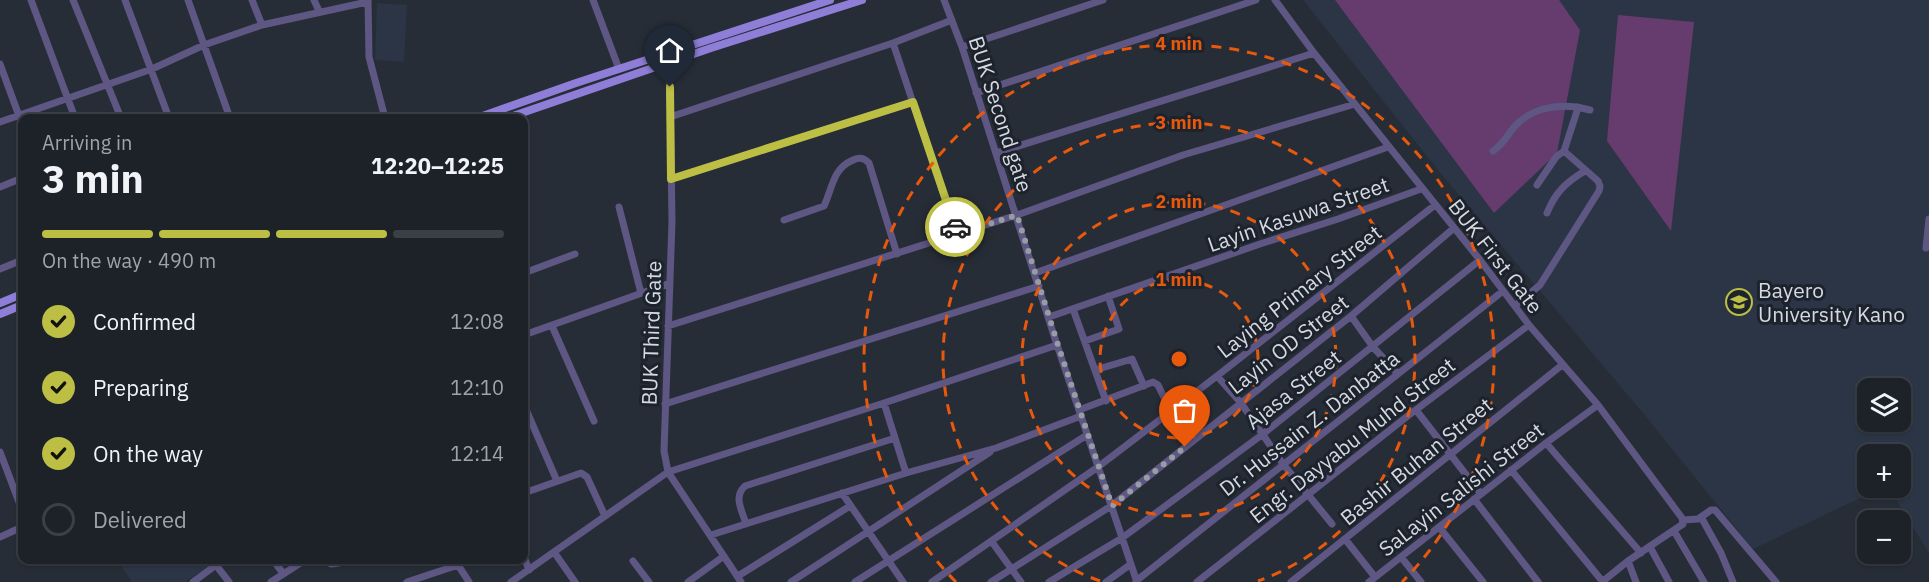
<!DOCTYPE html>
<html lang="en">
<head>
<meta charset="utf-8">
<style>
	:root { --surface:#1d2229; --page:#252a31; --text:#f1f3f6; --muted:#a0a4a8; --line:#3b3f46; --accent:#bcbf44 }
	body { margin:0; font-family:"IBM Plex Sans",sans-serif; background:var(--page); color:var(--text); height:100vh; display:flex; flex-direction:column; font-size:22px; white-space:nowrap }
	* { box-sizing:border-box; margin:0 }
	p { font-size:20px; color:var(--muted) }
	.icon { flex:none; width:33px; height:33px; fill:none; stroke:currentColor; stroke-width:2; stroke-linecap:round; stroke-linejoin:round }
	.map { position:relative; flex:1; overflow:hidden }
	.side { position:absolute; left:18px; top:114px; width:510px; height:450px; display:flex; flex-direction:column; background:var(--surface); border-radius:12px; box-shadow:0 2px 4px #0004,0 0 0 2px var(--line) }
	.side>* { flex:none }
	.tools { position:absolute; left:1857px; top:378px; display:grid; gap:12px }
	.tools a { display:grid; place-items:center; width:54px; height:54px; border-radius:12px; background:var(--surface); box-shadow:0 2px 4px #0004,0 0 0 2px var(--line); font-size:30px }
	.pin { position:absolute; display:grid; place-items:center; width:51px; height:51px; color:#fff; margin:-62px -26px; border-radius:50% 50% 50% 0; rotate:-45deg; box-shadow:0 0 6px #0007 }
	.pin .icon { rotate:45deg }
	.courier { position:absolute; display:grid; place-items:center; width:60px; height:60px; margin:-30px; border:4px solid #bcbf44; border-radius:50%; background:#fff; color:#222; box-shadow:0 2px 8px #0007 }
	.summary em { font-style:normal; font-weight:700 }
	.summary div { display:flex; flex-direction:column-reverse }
	.summary { display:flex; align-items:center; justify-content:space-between; height:102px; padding:0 24px }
	h1 { font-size:39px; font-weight:700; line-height:45px }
	.bar { display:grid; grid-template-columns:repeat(4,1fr); gap:9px 6px; align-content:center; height:72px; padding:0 24px }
	.bar i { height:8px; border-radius:4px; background:var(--line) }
	.bar .current { background:var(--accent) }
	.bar p { grid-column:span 4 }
	ol { padding:0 24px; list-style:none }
	li { display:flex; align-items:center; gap:18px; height:66px }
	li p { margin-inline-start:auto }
	li .icon { padding:6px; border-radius:50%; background:var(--accent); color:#111; stroke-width:4 }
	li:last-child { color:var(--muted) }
	li i { width:33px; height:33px; border:3px solid var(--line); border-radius:50% }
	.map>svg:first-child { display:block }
</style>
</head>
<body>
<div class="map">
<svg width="1929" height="582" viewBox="0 0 1929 582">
	<rect width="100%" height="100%" fill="#272d37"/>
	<path fill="#2c3545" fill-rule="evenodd" d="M1303,0H1929V553L1889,488H1900V454H1868V488H1881L1753,549L1643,413L1442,175ZM1868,388H1900V422H1868Z
		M377,3L407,5L404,62L375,60Z
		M117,560H206L210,565L185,582H132Z"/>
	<path fill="#653c6d" d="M1335,0H1559L1580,30L1557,153L1494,213Z
		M1618,15L1694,22L1671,231L1607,141Z"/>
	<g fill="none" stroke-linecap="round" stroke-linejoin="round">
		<path stroke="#5e5783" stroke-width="7" d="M31,0L75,118
			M73,0L121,118
			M125,0L169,118
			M188,0L230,118
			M252,0L262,25
			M314,0L319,11
			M368,0L369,57L385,118
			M593,0L619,69
			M944,0L962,47L1057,345L1137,582
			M1275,0L1314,53L1480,260L1529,325L1598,405L1682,518L1683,524L1628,561L1602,582
			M893,43L957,234
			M962,47L1103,0
			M0,64L22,124
			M666,64L670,87L672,222L664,451L668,472L741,582
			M976,93L1256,0
			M1577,107L1590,110
			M670,117L893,43L952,20
			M0,122L152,69L204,45L262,25L367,2
			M1493,151C1504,144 1507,135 1515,126C1531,109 1554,104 1576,107L1577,111L1564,151L1598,181L1600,186L1599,191L1540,285L1515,306
			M996,153L1314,53
			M671,179L913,102
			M1537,185L1556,157L1564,151
			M0,187L22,178
			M619,207L641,293
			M1547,213C1555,193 1566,182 1585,171
			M784,220L824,206C832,189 833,169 851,161C859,157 863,157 869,163L897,254
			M1926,248L1929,219
			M0,269L22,260
			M524,273L575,254
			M1035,273L1388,147
			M1073,309L1106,401
			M1351,316L1373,347L1398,374
			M1049,317L1260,244L1338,219L1421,189
			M552,326L594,421
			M668,326L1017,215L1183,155L1355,104
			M524,335L670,283
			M1085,341L1119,329L1108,296
			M1095,370L1132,359L1144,386
			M1217,376L1241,403L1283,464L1332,524
			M884,403L906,473
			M665,404L1039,286
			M524,405L557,481
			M1079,410L1153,382L1158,385L1171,412
			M1416,410L1481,494
			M1546,443L1641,553
			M0,452L22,510
			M1511,470L1603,582
			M524,493L581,473L587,477L605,516
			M842,493L903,582
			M1474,499L1538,582
			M1701,517L1721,553L1733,582
			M1683,520L1698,519L1711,510H1715L1776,582
			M746,524C742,510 733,497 745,486L895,438
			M1439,527L1483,582
			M1674,531L1704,582
			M711,535L906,473L996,448L1081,416
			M0,537L22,527
			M1345,539L1375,577
			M992,542L1021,582
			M1650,547L1669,582
			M554,552L575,582
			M524,557L529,570
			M1401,557L1421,582
			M212,560L229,582
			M273,560L283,573
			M324,560L331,564L339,563L341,560
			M633,561L649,582
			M1628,561L1636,582
			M738,576L850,506
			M1136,581L1503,291
			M193,582L216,565
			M271,582L305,560
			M407,582L458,565L469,582
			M511,582L668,472L884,403L1057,345
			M688,582L724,556
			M791,582L990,452
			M855,582L1087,435
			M932,582L1098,467L1217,376L1435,205
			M991,582L1111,506L1351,316L1454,228
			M1049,582L1122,538L1263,434L1480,260
			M1106,582L1131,564
			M1197,582L1409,415L1529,325
			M1291,582L1562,365
			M1369,582L1546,443L1598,405"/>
		<path stroke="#8f7ed8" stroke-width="8" d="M477,118L576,83L830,0
			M507,118L711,48L862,0
			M0,303L22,294
			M0,314L22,305"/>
	</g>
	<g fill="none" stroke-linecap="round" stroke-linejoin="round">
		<path stroke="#989da5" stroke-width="6" stroke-dasharray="0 10.8" d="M955,227L957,234L1017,215L1058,345L1112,506L1185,447"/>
		<path stroke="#bcbf44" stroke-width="8" d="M670,87L671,179L913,102L955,227"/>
	</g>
	<g fill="none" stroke="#e8590c" stroke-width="3" stroke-dasharray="10 8">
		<circle cx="1179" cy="359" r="79"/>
		<circle cx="1179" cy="359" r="157"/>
		<path d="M1100 581A236 236 0 1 1 1258 581"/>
		<path d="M956 582A315 315 0 1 1 1402 582"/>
	</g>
	<defs>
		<symbol id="university-ring" viewBox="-11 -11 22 22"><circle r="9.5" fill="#1d232d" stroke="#bcbf44" stroke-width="1.5"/><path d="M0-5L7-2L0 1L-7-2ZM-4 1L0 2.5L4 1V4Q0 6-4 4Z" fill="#bcbf44"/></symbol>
	</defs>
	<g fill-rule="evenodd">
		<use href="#university-ring" x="1724" y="287" width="30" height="30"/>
	</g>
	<g text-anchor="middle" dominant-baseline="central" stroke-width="6" stroke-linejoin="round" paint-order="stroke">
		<g font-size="21" fill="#d5d9e0" stroke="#1d232d">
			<text transform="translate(1001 114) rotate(72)">BUK Second gate</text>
			<text transform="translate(1298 214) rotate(-19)">Layin Kasuwa Street</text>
			<text transform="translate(1496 256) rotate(52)">BUK First Gate</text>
			<text transform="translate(1299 291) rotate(-38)">Laying Primary Street</text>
			<text transform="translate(651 333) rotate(-88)">BUK Third Gate</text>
			<text transform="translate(1288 344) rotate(-38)">Layin OD Street</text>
			<text transform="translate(1293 389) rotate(-38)">Ajasa Street</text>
			<text transform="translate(1309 423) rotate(-38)">Dr. Hussain Z. Danbatta</text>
			<text transform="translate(1352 440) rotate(-38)">Engr. Dayyabu Muhd Street</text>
			<text transform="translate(1416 461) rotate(-39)">Bashir Buhan Street</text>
			<text transform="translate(1461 489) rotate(-38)">SaLayin Salishi Street</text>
		</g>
		<g font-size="21" fill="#d5d9e0" stroke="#1d232d" text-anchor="start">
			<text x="1758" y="290">Bayero<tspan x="1758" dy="24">University Kano</tspan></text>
		</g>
	</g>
	<circle cx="1179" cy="359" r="9" fill="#e8590c" stroke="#1d232d" stroke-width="3"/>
	<g font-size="18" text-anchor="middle" font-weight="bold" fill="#e8590c" stroke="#1d232d" stroke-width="6" stroke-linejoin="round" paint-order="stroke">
		<text x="1179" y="50">4 min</text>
		<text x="1179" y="129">3 min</text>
		<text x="1179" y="208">2 min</text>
		<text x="1179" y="286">1 min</text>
	</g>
</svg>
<div class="tools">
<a><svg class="icon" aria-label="layers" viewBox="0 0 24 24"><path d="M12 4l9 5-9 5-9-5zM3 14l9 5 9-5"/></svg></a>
<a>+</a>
<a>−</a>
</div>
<div class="pin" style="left:1185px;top:447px;background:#ea580c"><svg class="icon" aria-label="bag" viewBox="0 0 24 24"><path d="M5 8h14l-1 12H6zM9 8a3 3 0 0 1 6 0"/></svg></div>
<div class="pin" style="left:670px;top:87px;background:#1f2937"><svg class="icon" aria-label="home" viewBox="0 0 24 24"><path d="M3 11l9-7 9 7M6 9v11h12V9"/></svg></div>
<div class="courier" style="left:955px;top:227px"><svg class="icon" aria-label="car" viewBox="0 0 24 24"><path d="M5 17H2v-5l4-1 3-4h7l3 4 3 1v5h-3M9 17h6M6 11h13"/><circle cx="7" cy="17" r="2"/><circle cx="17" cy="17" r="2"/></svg></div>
<section class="side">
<div class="summary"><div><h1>3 min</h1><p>Arriving in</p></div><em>12:20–12:25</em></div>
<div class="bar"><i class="current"></i><i class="current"></i><i class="current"></i><i></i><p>On the way · 490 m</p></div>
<ol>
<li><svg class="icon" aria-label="check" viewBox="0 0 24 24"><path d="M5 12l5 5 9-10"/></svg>Confirmed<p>12:08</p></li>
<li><svg class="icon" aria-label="check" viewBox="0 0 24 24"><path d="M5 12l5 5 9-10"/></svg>Preparing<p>12:10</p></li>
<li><svg class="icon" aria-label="check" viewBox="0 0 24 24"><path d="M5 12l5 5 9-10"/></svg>On the way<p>12:14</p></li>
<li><i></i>Delivered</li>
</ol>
</section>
</div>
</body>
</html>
